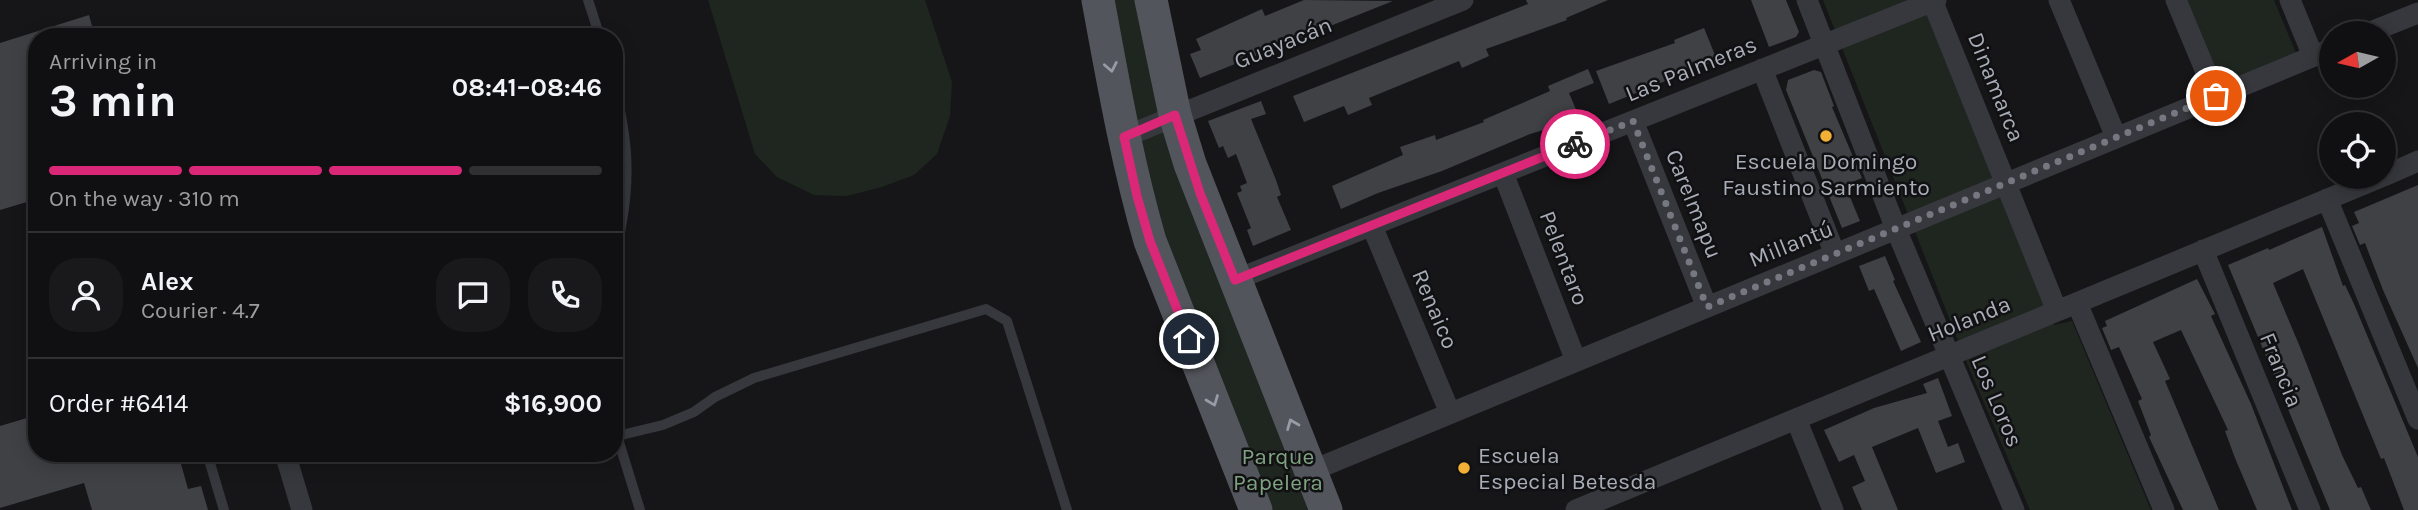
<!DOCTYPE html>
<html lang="en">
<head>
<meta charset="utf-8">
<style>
	:root { --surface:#101012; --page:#19191b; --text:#f1f3f6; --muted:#9c9d9f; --line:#303032; --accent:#db2777 }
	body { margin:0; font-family:Karla,sans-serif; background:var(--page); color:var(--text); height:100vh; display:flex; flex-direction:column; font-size:26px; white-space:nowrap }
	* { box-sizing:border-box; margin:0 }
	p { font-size:23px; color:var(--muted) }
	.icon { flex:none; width:38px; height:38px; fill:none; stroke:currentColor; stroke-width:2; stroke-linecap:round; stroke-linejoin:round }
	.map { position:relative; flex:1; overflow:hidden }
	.details { position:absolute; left:28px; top:28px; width:595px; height:434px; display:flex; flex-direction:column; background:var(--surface); border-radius:28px; box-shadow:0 4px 18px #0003,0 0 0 2px var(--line) }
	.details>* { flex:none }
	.needle { width:46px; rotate:262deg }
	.buttons { position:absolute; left:2319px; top:21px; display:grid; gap:14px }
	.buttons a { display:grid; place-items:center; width:77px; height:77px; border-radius:50%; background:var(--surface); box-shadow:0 4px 18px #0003,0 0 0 2px var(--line); font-size:35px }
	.pin { position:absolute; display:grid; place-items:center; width:60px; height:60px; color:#fff; margin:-30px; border:4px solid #fff; border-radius:50%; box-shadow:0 2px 7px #0007 }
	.courier { position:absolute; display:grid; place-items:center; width:70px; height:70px; margin:-35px; border:5px solid #db2777; border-radius:50%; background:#fff; color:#222; box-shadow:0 2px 9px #0007 }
	.summary em { font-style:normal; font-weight:700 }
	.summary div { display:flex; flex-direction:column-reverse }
	.summary { display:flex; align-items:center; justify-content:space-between; height:119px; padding:0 21px }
	h1 { font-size:46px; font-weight:700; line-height:52px }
	.bar { display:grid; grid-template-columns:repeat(4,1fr); gap:10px 7px; align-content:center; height:84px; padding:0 21px }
	.bar i { height:9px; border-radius:5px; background:var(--line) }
	.bar .on { background:var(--accent) }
	.bar p { grid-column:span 4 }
	.line { display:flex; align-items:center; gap:18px; padding:0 21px; border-top:2px solid var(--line) }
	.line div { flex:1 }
	.round { display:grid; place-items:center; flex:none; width:74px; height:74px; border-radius:28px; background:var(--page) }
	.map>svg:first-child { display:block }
</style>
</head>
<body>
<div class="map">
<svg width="2418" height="510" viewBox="0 0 2418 510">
	<rect width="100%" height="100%" fill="#161618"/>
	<path fill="#1e261f" d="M708,0H925L952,82L950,116L937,154L914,175L882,187L847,196L814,195L777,177L755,154Z
		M1109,0H1145L1321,510H1266L1159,233Z
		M1823,0H1921L2054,325L2072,321L2151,510H2030L1967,363Z
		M2187,0H2274L2296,53L2220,86Z"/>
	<path fill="#404145" d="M1304,0L1393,1L1200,78L1190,54L1201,50L1196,39L1262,9L1265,16Z
		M1526,0H1608L1566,18L1567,20L1486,49L1489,56L1462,68L1459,61L1369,98L1372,105L1348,115L1344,106L1304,122L1293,96L1528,4Z
		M1751,0H1786L1799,32L1796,37L1769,47Z
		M89,15L95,37H37V199L0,210V43Z
		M1704,28L1717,60L1609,104L1596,71L1675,43L1674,40Z
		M1588,69L1594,83L1569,93L1580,119L1530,134L1442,171L1378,193L1341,209L1332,186L1403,155L1400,147L1435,135L1436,140L1484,122L1483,120L1550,91L1548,86Z
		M1814,70L1821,72L1834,106L1832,107L1862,178L1845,185L1860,221L1842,228L1786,90L1788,80Z
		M1261,101L1266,114L1251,119L1276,180L1281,195L1277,197L1291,230L1253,246L1247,230L1251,228L1237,193L1242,191L1240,186L1247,183L1236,154L1228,158L1223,146L1219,148L1208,121Z
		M2418,185V368L2383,290L2365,243L2360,245L2352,226L2359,223L2354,212Z
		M2322,227L2343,286L2345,285L2354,304L2418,457V510H2404L2384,458L2381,459L2303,269L2273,283L2300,347L2342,455L2358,488L2361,487L2371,510H2330L2228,265L2268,248L2269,250Z
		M1885,256L1895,280L1893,281L1921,342L1901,351L1874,289L1869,291L1859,266Z
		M2197,279L2215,314L2211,316L2251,404L2292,510H2257L2235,458L2225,431L2228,430L2181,330L2153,342L2170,379L2165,381L2176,407L2219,510H2183L2149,437L2151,435L2138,401L2142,399L2119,347L2111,350L2102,328L2107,326L2105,321Z
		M1938,378L1952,416L1938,421L1948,447L1958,443L1965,462L1936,473L1918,428L1872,447L1898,510H1862L1852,487L1865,481L1854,455L1839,462L1824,430L1874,408L1927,393L1923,384Z
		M37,415V453H178L188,489L201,486L208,510H92L84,483L0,508V426Z"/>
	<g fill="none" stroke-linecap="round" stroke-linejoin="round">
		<path stroke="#37383d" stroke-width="10" d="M588,0L600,37
			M614,83C626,134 631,169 622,221C620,232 619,243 614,253
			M614,426L640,510
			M617,436L663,425L694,412L715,397L754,378L986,309L1007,321L1067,510
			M207,453L224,510"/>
		<path stroke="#37383d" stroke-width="21" d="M1807,0L1896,229L2014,510
			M1932,0L2057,311
			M2059,0L2116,137
			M2176,0L2216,96
			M2290,0L2313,56
			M2368,33L2418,13
			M1762,69L1835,254
			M1633,121L1707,307
			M1124,137L1463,0
			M1503,173L1576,361
			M2384,176L2418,161
			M2327,199L2418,419
			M1372,226L1450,413
			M2203,250L2310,510
			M1235,280L1936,0
			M2077,303L2164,510
			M1796,419L1833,510
			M285,453L302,510
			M1311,471L2331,49
			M1576,510L2381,177"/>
		<path stroke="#53555c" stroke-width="33" d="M1098,0C1113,81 1127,162 1150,241L1256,510
			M1151,0L1175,115L1190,164L1326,510"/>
	</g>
	<defs><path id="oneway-chevron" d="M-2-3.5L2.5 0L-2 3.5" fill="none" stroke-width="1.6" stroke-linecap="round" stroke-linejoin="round" transform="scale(1.75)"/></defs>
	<g stroke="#979ba6">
		<use href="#oneway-chevron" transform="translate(1111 67) rotate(79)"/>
		<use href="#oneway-chevron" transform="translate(1213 401) rotate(69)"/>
		<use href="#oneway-chevron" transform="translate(1292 424) rotate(-112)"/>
	</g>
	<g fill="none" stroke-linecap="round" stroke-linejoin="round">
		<path stroke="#757880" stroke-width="7" stroke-dasharray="0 12.6" d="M1575,144L1633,121L1707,307L2216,96"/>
		<path stroke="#db2777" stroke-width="9" d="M1189,339L1150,241L1137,196L1124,137L1175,115L1200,193L1235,280L1575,144"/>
	</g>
	<g fill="#f2b134" stroke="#111113" stroke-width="2.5">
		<circle cx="1826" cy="136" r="7"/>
		<circle cx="1464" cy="468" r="7"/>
	</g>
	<g text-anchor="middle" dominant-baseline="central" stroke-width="5" stroke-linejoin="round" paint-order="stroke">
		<g font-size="23" fill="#a8adb8" stroke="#111113">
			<text transform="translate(1283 43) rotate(-22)">Guayacán</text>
			<text transform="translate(1691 69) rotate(-22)">Las Palmeras</text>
			<text transform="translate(1996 87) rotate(68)">Dinamarca</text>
			<text transform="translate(1694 204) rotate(68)">Carelmapu</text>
			<text transform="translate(1791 244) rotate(-22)">Millantú</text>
			<text transform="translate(1564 258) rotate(69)">Pelentaro</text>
			<text transform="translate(1435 309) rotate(67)">Renaico</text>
			<text transform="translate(1969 319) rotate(-22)">Holanda</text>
			<text transform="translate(2281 370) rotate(68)">Francia</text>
			<text transform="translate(1997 401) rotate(67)">Los Loros</text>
		</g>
		<g font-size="23" fill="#a8adb8" stroke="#111113">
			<text x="1826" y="161">Escuela Domingo<tspan x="1826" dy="26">Faustino Sarmiento</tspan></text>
			<text x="1478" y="455" text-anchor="start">Escuela<tspan x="1478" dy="26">Especial Betesda</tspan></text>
		</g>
		<g font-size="23" fill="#7fa381" stroke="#111113">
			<text x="1278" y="456">Parque<tspan x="1278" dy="26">Papelera</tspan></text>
		</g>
	</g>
</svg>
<div class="buttons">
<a><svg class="needle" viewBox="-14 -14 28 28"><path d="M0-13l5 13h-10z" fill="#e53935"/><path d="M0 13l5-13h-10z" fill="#9c9d9f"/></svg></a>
<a><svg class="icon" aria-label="locate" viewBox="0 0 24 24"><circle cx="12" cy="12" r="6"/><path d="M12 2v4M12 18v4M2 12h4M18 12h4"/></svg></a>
</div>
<div class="pin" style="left:2216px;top:96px;background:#ea580c"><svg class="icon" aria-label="bag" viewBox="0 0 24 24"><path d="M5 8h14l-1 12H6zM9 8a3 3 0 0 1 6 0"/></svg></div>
<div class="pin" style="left:1189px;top:339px;background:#1f2937"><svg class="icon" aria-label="home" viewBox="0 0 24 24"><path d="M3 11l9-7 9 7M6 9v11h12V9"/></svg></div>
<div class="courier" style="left:1575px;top:144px"><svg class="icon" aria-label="bike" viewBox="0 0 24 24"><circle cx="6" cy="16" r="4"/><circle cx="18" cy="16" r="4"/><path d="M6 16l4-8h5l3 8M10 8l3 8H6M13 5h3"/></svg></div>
<section class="details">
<div class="summary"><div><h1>3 min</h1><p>Arriving in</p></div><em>08:41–08:46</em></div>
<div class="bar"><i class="on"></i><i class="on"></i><i class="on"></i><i></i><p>On the way · 310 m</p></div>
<div class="line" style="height:126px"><a class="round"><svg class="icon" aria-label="person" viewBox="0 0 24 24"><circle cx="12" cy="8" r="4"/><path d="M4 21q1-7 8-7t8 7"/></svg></a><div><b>Alex</b><p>Courier · 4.7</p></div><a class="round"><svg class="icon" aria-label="chat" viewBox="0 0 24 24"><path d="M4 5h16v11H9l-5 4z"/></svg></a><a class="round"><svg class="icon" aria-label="phone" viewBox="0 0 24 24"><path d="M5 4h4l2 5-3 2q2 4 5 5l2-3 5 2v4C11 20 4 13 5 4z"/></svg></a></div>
<div class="line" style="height:91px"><div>Order #6414</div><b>$16,900</b></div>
</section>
</div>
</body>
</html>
